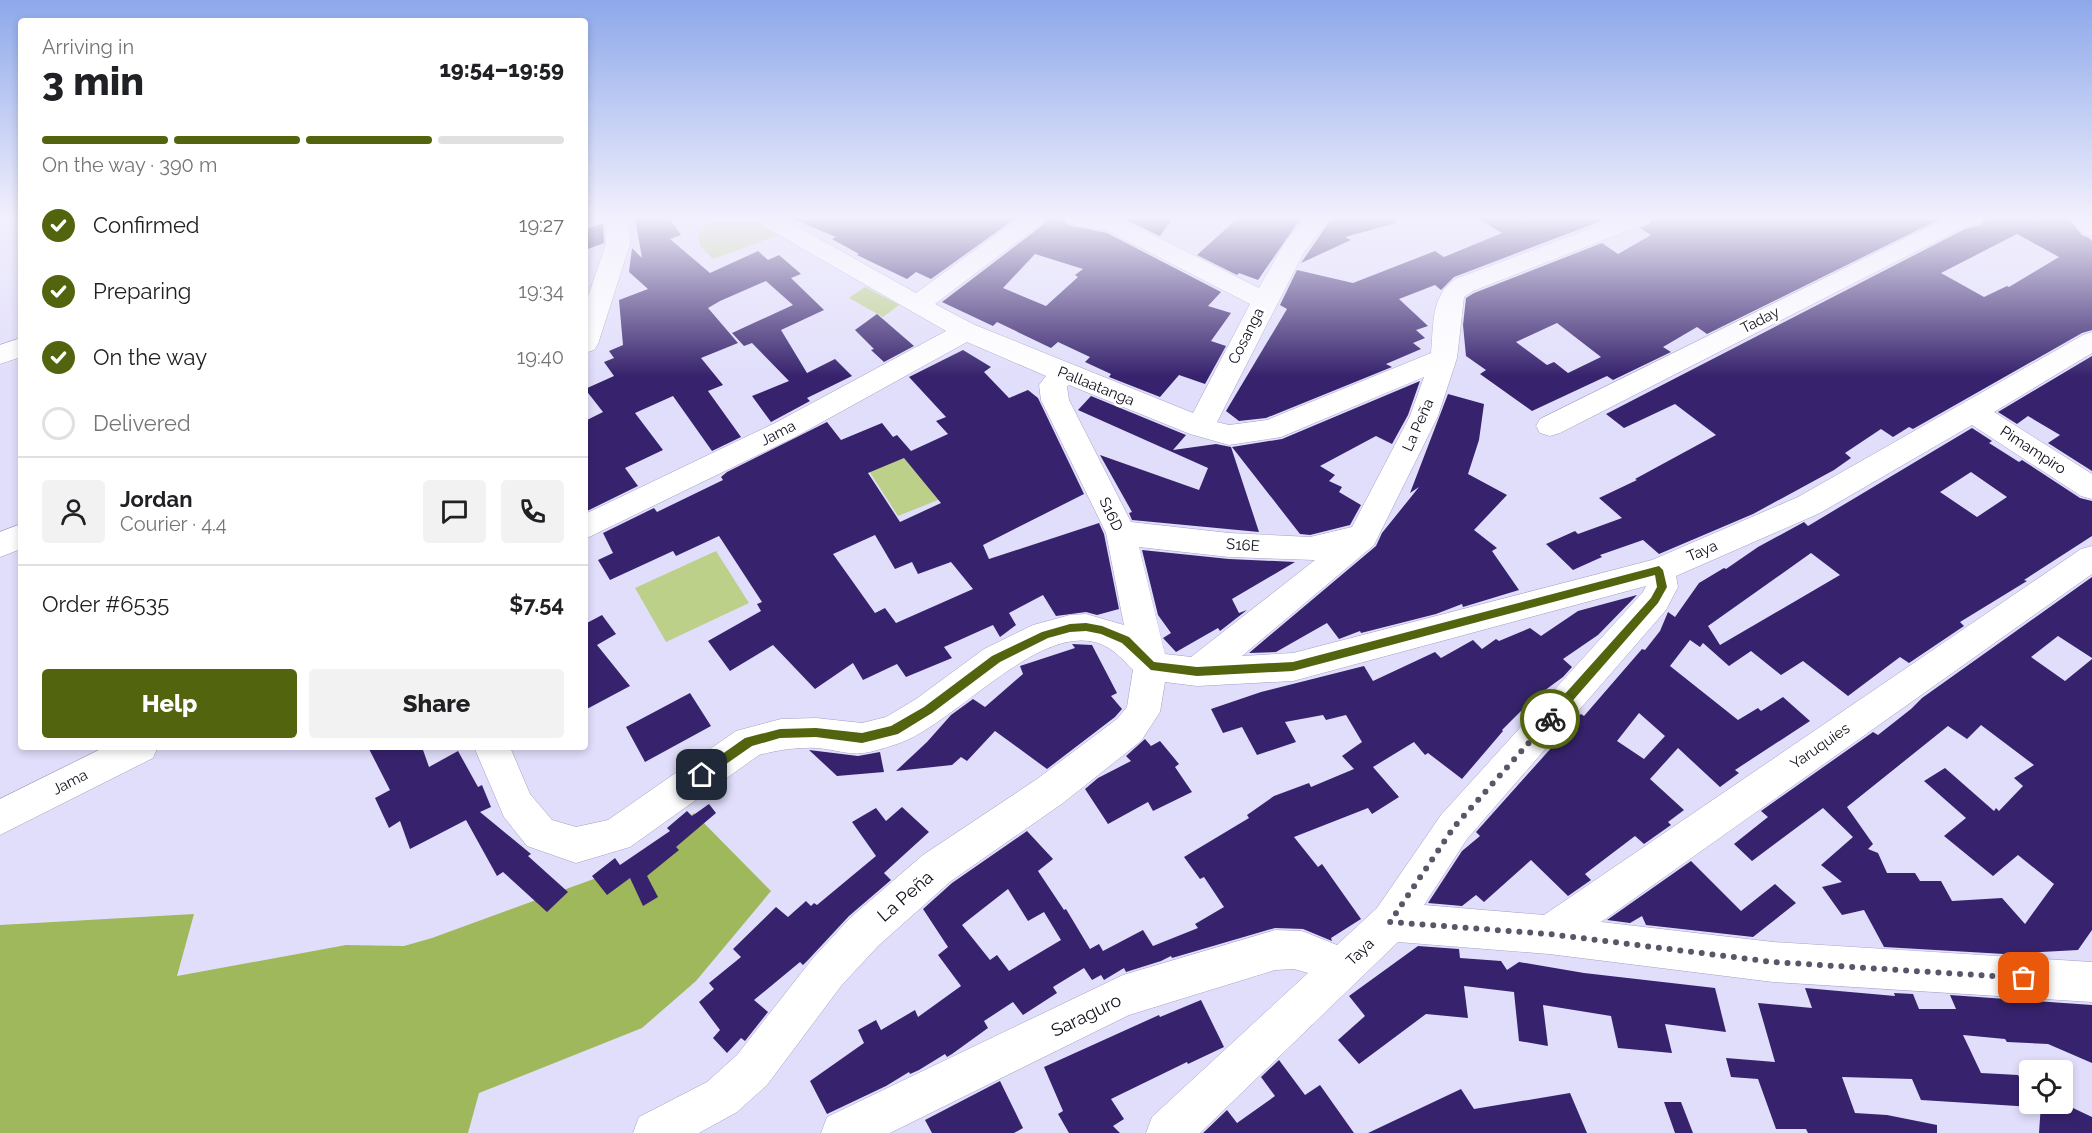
<!DOCTYPE html>
<html lang="en">
<head>
<meta charset="utf-8">
<style>
	:root { --surface:#fff; --page:#f2f2f2; --text:#202124; --muted:#757577; --line:#e0e0e0; --accent:#52650e }
	body { margin:0; font-family:Raleway,sans-serif; background:var(--page); color:var(--text); height:100vh; display:flex; flex-direction:column; font-size:22px; white-space:nowrap }
	* { box-sizing:border-box; margin:0 }
	p { font-size:20px; color:var(--muted) }
	.icon { flex:none; width:33px; height:33px; fill:none; stroke:currentColor; stroke-width:2; stroke-linecap:round; stroke-linejoin:round }
	.map { position:relative; flex:1; overflow:hidden }
	.side { position:absolute; left:18px; top:18px; width:570px; height:732px; display:flex; flex-direction:column; background:var(--surface); border-radius:6px; box-shadow:0 3px 9px #0003 }
	.side>* { flex:none }
	.controls { position:absolute; left:2019px; top:1060px; display:grid; gap:12px }
	.controls a { display:grid; place-items:center; width:54px; height:54px; border-radius:6px; background:var(--surface); box-shadow:0 3px 9px #0003; font-size:30px }
	.pin { position:absolute; display:grid; place-items:center; width:51px; height:51px; color:#fff; margin:-26px; border-radius:12px; box-shadow:0 3px 9px #0006 }
	.courier { position:absolute; display:grid; place-items:center; width:60px; height:60px; margin:-30px; border:4px solid #52650e; border-radius:50%; background:#fff; color:#222; box-shadow:0 2px 8px #0007 }
	.headline em { font-style:normal; font-weight:800 }
	.headline div { display:flex; flex-direction:column-reverse }
	.headline { display:flex; align-items:center; justify-content:space-between; height:102px; padding:0 24px }
	h1 { font-size:39px; font-weight:800; line-height:45px }
	.bar { display:grid; grid-template-columns:repeat(4,1fr); gap:9px 6px; align-content:center; height:72px; padding:0 24px }
	.bar i { height:8px; border-radius:4px; background:var(--line) }
	.bar .on { background:var(--accent) }
	.bar p { grid-column:span 4 }
	.line { display:flex; align-items:center; gap:15px; padding:0 24px; border-top:2px solid var(--line) }
	.line div { flex:1 }
	.round { display:grid; place-items:center; flex:none; width:63px; height:63px; border-radius:6px; background:var(--page) }
	ol { padding:0 24px; list-style:none }
	li { display:flex; align-items:center; gap:18px; height:66px }
	li p { margin-inline-start:auto }
	li .icon { padding:6px; border-radius:50%; background:var(--accent); color:#fff; stroke-width:4 }
	li:last-child { color:var(--muted) }
	li i { width:33px; height:33px; border:3px solid var(--line); border-radius:50% }
	.action { display:flex; gap:12px; margin-top:auto; padding:12px 24px }
	.action a { flex:1; height:69px; border-radius:6px; background:var(--accent); color:#fff; font-size:24px; font-weight:800; line-height:69px; text-align:center }
	.action a+a { background:var(--page); color:var(--text) }
	.map>svg:first-child { display:block }
</style>
</head>
<body>
<div class="map">
<svg width="2092" height="1133" viewBox="0 0 2092 1133">
	<rect width="100%" height="100%" fill="#e1defb"/>
	<path fill="#bcd089" d="M712,218H775L788,232L713,259L700,246L699,233L712,220Z
		M865,287L899,305L883,317L849,298Z
		M912,454L943,498L898,516L869,471Z
		M716,551L749,603L666,642L635,588Z"/>
	<path fill="#a0b85c" d="M694,813L771,891L696,981L642,1028L479,1093L468,1133H0V925L194,914L177,976L346,945L404,946L432,938L632,865Z"/>
	<path fill="#37236d" fill-rule="evenodd" d="M635,218H669L681,235L670,239L710,273L758,251L768,260L779,255L801,274L791,278L824,310L781,330L807,373L835,359L852,376L807,398L810,401L771,422L752,396L789,381L752,343L744,346L732,333L793,305L766,281L720,301L708,308L738,343L701,358L723,385L708,391L741,437L712,451L673,396L635,413L663,450L625,468L638,486L585,512V421L603,412L585,389L614,376L604,362L614,358L609,351L623,345L619,300L648,289L629,272L632,248L642,258Z
		M790,218H1016L931,279L916,272L907,279L857,255L859,254L832,239L836,237Z
		M1048,218H1062L1068,225L1107,233L1221,292L1208,306L1231,313L1211,341L1226,346L1205,384L1179,375L1160,397L1109,377L1111,374L1085,362L1090,357L1058,342L1051,348L997,322L993,326L942,302L1043,225ZM1035,254L1083,269L1075,275L1078,277L1046,306L1003,288Z
		M1122,218H1173L1160,236Z
		M1238,218H1301L1258,280L1239,273L1237,275L1197,255Z
		M1332,218H1395L1396,223L1345,237L1351,240L1301,263Z
		M1477,218H1609L1454,277L1441,290L1435,285L1399,299L1428,326L1416,330L1425,338L1413,343L1421,349L1386,364L1392,367L1266,418L1239,421L1226,411L1287,309L1280,305L1297,270L1353,283L1435,251L1444,257L1502,233Z
		M1653,218H1942L1707,334L1697,327L1663,347L1671,352L1613,380L1607,376L1532,411L1480,374L1486,370L1466,356L1463,325L1466,298L1474,293L1602,243L1618,254L1651,235L1640,228L1649,224ZM1557,323L1601,357L1568,373L1554,362L1547,365L1516,342Z
		M1986,218H2068L2082,235L2089,238L2092,241V330L2082,333L1913,429L1909,427L1893,437L1881,429L1845,453L1851,458L1834,470L1753,514L1659,554L1643,540L1600,555L1602,557L1573,570L1546,544L1575,531L1578,534L1622,518L1599,498L1637,480L1635,479L1716,435L1675,404L1624,428L1606,414L1965,229L1981,225ZM2017,234L2059,257L2009,287L2007,286L1984,297L1941,273Z
		M603,223L604,243L585,250V230Z
		M877,314L914,346L884,362L871,350L874,349L855,330Z
		M963,350L991,367L984,372L1009,398L1028,390L1038,398L1084,494L983,545L989,559L1099,523L1104,534L1119,609L1097,615L1086,612L1056,616L1043,595L1009,613L1016,625L1000,637L993,625L944,647L952,658L906,677L897,664L863,680L853,663L815,689L773,645L730,671L708,641L761,611L757,604L762,602L719,536L676,556L673,551L610,580L598,560L613,553L603,533L654,508L657,512L723,480L721,477L727,472L827,422L841,440L882,423L893,437L897,435L911,451L948,434L936,421L946,417L909,377ZM904,458L941,503L900,522L868,473ZM875,535L895,569L912,562L918,574L951,562L973,589L896,623L885,608L875,613L833,554Z
		M2092,356V471L2048,443L2060,435L2028,416L2017,424L1998,412Z
		M1420,381L1408,415L1392,444L1376,436L1320,466L1335,475L1329,481L1342,487L1339,492L1361,505L1350,525L1310,535L1300,534L1232,447L1282,439Z
		M1448,394L1484,404L1479,440L1468,474L1507,495L1474,530L1497,548L1492,551L1519,590L1463,607L1462,604L1436,614L1361,633L1360,631L1339,639L1327,623L1276,652L1249,653L1376,546L1382,533L1419,487L1410,493Z
		M1091,396L1186,435L1173,450L1216,444L1231,447L1259,532L1132,520L1129,513L1132,512L1100,455L1199,490L1208,468L1078,410Z
		M1972,428L1992,441L1989,443L2019,462L2022,460L2080,498L2092,501V536L2024,580L2027,581L1960,622L1964,626L1909,663L1900,657L1848,696L1803,661L1781,675L1751,651L1729,666L1703,643L1700,647L1690,640L1670,666L1738,720L1758,708L1761,711L1783,697L1810,721L1735,770L1739,773L1720,787L1678,748L1650,779L1684,810L1668,822L1671,825L1644,844L1635,836L1585,874L1591,880L1568,896L1531,860L1484,902L1476,895L1462,906L1428,903L1462,851L1480,836L1476,832L1561,737L1560,736L1571,722L1581,714L1584,716L1642,649L1645,650L1660,631L1668,612L1675,617L1699,583L1724,568L1726,569L1758,547L1804,522L1808,526ZM1971,472L2007,497L1977,517L1940,492ZM1811,553L1840,575L1720,645L1708,626ZM1639,713L1665,736L1644,759L1617,741Z
		M1142,550L1229,559L1295,562L1232,599L1239,613L1247,610L1220,631L1218,628L1176,652L1163,638L1171,633L1158,615Z
		M2092,577V658L2058,636L2031,657L2065,681L2092,659V930L2078,950L2004,954L1884,947L1864,910L1842,915L1822,887L1842,882L1821,865L1853,837L1823,808L1752,861L1734,844L1768,817L1761,811L1873,732L1878,735L1911,709L1922,698ZM1981,725L2034,765L2014,778L2023,786L1999,811L1996,808L1994,811L1945,768L1924,781L1966,818L1944,836L1993,876L2018,855L2054,884L2025,924L2002,898L1952,901L1941,881H1920L1915,873H1887L1878,853L1868,849L1873,844L1847,807L1948,726L1967,739Z
		M1637,595L1598,635L1563,659L1572,667L1563,677L1533,699L1502,730L1503,731L1462,779L1428,753L1425,755L1414,742L1373,767L1399,797L1372,814L1368,808L1294,837L1318,867L1322,864L1361,919L1331,938L1332,941L1303,929L1275,928L1172,958L1171,956L1161,961L1126,972L1124,968L1104,980L1101,975L1092,980L1084,968L1053,987L1057,993L1023,1015L1013,1002L984,1021L988,1028L952,1054L947,1057L945,1054L919,1070L910,1074L909,1072L886,1086L827,1114L810,1081L864,1043L858,1030L876,1020L881,1030L915,1010L918,1017L961,986L938,955L948,947L923,909L952,883L1027,831L1053,859L1038,871L1064,910L1066,909L1090,949L1099,944L1103,951L1143,930L1153,946L1198,928L1195,924L1224,907L1204,877L1200,879L1184,857L1249,818L1247,815L1274,796L1309,783L1311,787L1354,769L1342,756L1362,742L1346,715L1326,720L1323,715L1285,722L1296,742L1257,755L1242,727L1223,733L1211,709L1261,692L1364,666L1373,681L1435,652L1441,658L1473,640L1482,649L1496,639L1499,641L1530,628L1541,636L1578,611ZM1008,889L1028,921L1044,912L1061,940L1009,971L997,955L990,960L962,925Z
		M602,615L616,634L597,645L630,686L585,710V624Z
		M1072,644L1092,645L1117,693L1111,696L1122,709L1115,717L1047,769L995,731L967,761L961,757L952,765L896,771L927,742L951,715L973,699L985,707L1023,674L1020,666L1075,648Z
		M690,693L711,726L645,762L626,727Z
		M1145,739L1151,746L1160,741L1179,764L1175,767L1192,792L1153,811L1148,802L1108,824L1085,789L1098,778L1131,761L1126,756Z
		M368,747H422L429,767L458,751L478,787L482,785L491,807L480,812L531,854L528,856L568,892L547,912L503,872L497,876L466,820L410,849L400,821L389,828L375,798L390,790Z
		M809,750L858,756L880,752L884,772L837,776Z
		M709,804L716,813L676,847L679,850L647,876L658,897L643,906L630,878L607,895L592,876L615,858L620,865L670,831L667,828L687,811L692,816Z
		M902,807L929,832L884,873L891,880L849,916L809,959L803,965L800,962L754,1000L768,1012L745,1041L741,1038L727,1053L713,1038L720,1030L699,1002L714,989L709,983L741,957L733,949L776,907L788,917L806,901L811,906L814,903L817,905L876,856L852,822L876,808L886,821Z
		M1691,861L1741,911L1775,884L1796,903L1753,937L1646,925L1642,916L1630,923L1607,920Z
		M1418,946L1459,949L1460,958L1501,961L1507,970L1519,962L1584,973L1715,988L1726,1032L1665,1024L1672,1053L1618,1048L1611,1016L1543,1005L1548,1046L1519,1041L1514,992L1464,986L1468,1018L1426,1014L1359,1064L1338,1040L1365,1016L1349,996Z
		M1805,988L1895,996L1894,993L1913,994L1919,1009H1956L1950,995L2092,1005V1063L2048,1044L2007,1042L2005,1039L1963,1035L1981,1073L2018,1075L2030,1098V1104L2033,1107L1921,1100L1912,1079L1842,1077L1855,1113L1887,1115L1937,1125V1133H1808L1806,1129H1776L1758,1079L1731,1077L1726,1058L1775,1062L1758,1003L1812,1008Z
		M1201,1000L1224,1047L1188,1064L1187,1062L1111,1099L1124,1119L1113,1126L1120,1133H1069L1058,1114L1063,1111L1044,1067L1159,1015L1160,1017Z
		M1279,1060L1305,1095L1320,1085L1354,1133H1203L1227,1110L1237,1123L1275,1096L1261,1077Z
		M1000,1081L1023,1128L1014,1133H932L925,1120Z
		M1461,1089L1474,1109L1570,1093L1587,1133H1368Z
		M1664,1102H1681L1693,1133H1675Z
		M2041,1104H2073V1108L2092,1117V1133H2039Z"/>
	<g fill="none" stroke-linecap="round" stroke-linejoin="round">
		<defs>
			<path id="minor" d="M605,218H629L630,244L598,344L594,350L585,353V305L606,244Z
				M754,218H782L916,293L1019,218H1046L1042,223L935,304L975,325L1193,413L1250,304L1108,231L1068,223L1064,218H1113L1123,220L1259,288L1284,244L1303,219L1330,218L1304,252L1217,422L1229,425L1267,420L1431,353C1434,325 1430,297 1455,279L1619,218H1651L1647,223L1473,291L1464,297L1457,358L1438,416L1374,545L1242,656L1293,653L1652,560L1798,497L2083,335L2092,332V353L1994,412L2092,474V499L2081,496L1972,425L1820,513L1676,576L1678,587L1666,610L1467,839L1424,905L1544,915L2081,549L2092,546V574L1601,922L1773,942L2092,962V1002L1773,982L1549,954L1398,942L1200,1133H1146L1152,1117L1308,973L1294,969L1275,970L1129,1015L890,1133H821L827,1117L1123,975L1275,930L1302,931L1337,945L1377,908L1441,815L1643,592L1646,586L1293,681L1197,686L1165,682L1160,712L1141,741L1063,803L951,881L878,946L841,986L767,1085L737,1112L699,1133H633L639,1117L707,1082L737,1055L813,958L850,918L923,855L1037,779L1117,719L1127,707L1133,670C1122,659 1113,648 1098,643C1036,623 952,728 894,745C884,748 873,752 863,753C849,755 832,749 817,748C797,747 778,750 759,755L630,847L576,863L527,846L504,817L474,747H510L530,794L552,820L576,827L608,820L736,731L781,719L816,718L862,723L886,717L916,699L984,649L1033,625L1070,615L1086,614L1124,625L1106,533L1041,400L1039,385L1046,376L967,342L795,437L585,539V514L775,423L946,331L758,223ZM1424,377L1410,416L1352,527L1310,537L1229,533L1131,522L1069,400L1067,387L1069,385L1190,434L1229,445L1281,437ZM1139,547L1229,557L1315,560L1191,657L1165,654Z
				M1946,218H1984L1980,223L1964,227L1560,433L1550,436L1540,433L1536,426L1540,419Z
				M2070,218H2092V236L2084,234Z
				M21,338V357L0,364V345Z
				M21,524V549L0,557V532Z
				M105,747H158L153,758L0,835V799Z"/>
		</defs>
		<use href="#minor" stroke="#a49fc2" stroke-width="1"/>
		<use href="#minor" fill="#fff" fill-rule="evenodd"/>
	</g>
	<linearGradient id="sky" x2="0" y2="1"><stop stop-color="#8da8ea"/><stop offset="0.58" stop-color="#f2f0fd"/><stop offset="1" stop-color="#f2f0fd" stop-opacity="0"/></linearGradient>
	<rect width="2092" height="376" fill="url(#sky)"/>
	<path fill="#52650e" d="M1659,566L1663,570L1667,587L1658,603L1554,722H1546V715L1651,598L1657,587L1655,575L1293,671L1197,676L1151,670L1122,643L1101,634L1086,631L1070,632L1048,638L1000,662L932,713L898,734L862,743L816,737L780,738L752,746L706,778L702,780L696,775L698,771L745,738L780,729L816,728L862,733L891,726L924,707L992,656L1042,632L1070,624L1086,623L1102,626L1129,637L1154,662L1197,667L1293,662Z"/>
	<g fill="none" stroke-linecap="round" stroke-linejoin="round">
		<path stroke="#585668" stroke-width="6" stroke-dasharray="0 10.8" d="M1550,719L1454,827L1390,922L1549,934L1773,962L2024,978"/>
	</g>
	<g text-anchor="middle" dominant-baseline="central" stroke-width="6" stroke-linejoin="round" paint-order="stroke">
		<g font-size="15" fill="#0f0d19" stroke="#fff">
			<text transform="translate(1760 320) rotate(-27)">Taday</text>
			<text transform="translate(1246 336) rotate(-63)">Cosanga</text>
			<text transform="translate(1096 386) rotate(22)">Pallaatanga</text>
			<text transform="translate(1418 425) rotate(-66)">La Peña</text>
			<text transform="translate(778 433) rotate(-27)">Jama</text>
			<text transform="translate(2033 450) rotate(33)">Pimampiro</text>
			<text transform="translate(1111 514) rotate(65)">S16D</text>
			<text transform="translate(1243 545) rotate(4)">S16E</text>
			<text transform="translate(1702 551) rotate(-23)">Taya</text>
			<text transform="translate(1820 746) rotate(-35)">Yaruquies</text>
			<text transform="translate(70 782) rotate(-27)">Jama</text>
			<text transform="translate(1360 952) rotate(-44)">Taya</text>
		</g>
		<g font-size="18" fill="#0f0d19" stroke="#fff">
			<text transform="translate(905 896) rotate(-41)">La Peña</text>
			<text transform="translate(1086 1015) rotate(-26)">Saraguro</text>
		</g>
	</g>
</svg>
<div class="controls">
<a><svg class="icon" aria-label="locate" viewBox="0 0 24 24"><circle cx="12" cy="12" r="6"/><path d="M12 2v4M12 18v4M2 12h4M18 12h4"/></svg></a>
</div>
<div class="pin" style="left:2024px;top:978px;background:#ea580c"><svg class="icon" aria-label="bag" viewBox="0 0 24 24"><path d="M5 8h14l-1 12H6zM9 8a3 3 0 0 1 6 0"/></svg></div>
<div class="pin" style="left:702px;top:775px;background:#1f2937"><svg class="icon" aria-label="home" viewBox="0 0 24 24"><path d="M3 11l9-7 9 7M6 9v11h12V9"/></svg></div>
<div class="courier" style="left:1550px;top:719px"><svg class="icon" aria-label="bike" viewBox="0 0 24 24"><circle cx="6" cy="16" r="4"/><circle cx="18" cy="16" r="4"/><path d="M6 16l4-8h5l3 8M10 8l3 8H6M13 5h3"/></svg></div>
<section class="side">
<div class="headline"><div><h1>3 min</h1><p>Arriving in</p></div><em>19:54–19:59</em></div>
<div class="bar"><i class="on"></i><i class="on"></i><i class="on"></i><i></i><p>On the way · 390 m</p></div>
<ol>
<li><svg class="icon" aria-label="check" viewBox="0 0 24 24"><path d="M5 12l5 5 9-10"/></svg>Confirmed<p>19:27</p></li>
<li><svg class="icon" aria-label="check" viewBox="0 0 24 24"><path d="M5 12l5 5 9-10"/></svg>Preparing<p>19:34</p></li>
<li><svg class="icon" aria-label="check" viewBox="0 0 24 24"><path d="M5 12l5 5 9-10"/></svg>On the way<p>19:40</p></li>
<li><i></i>Delivered</li>
</ol>
<div class="line" style="height:108px"><a class="round"><svg class="icon" aria-label="person" viewBox="0 0 24 24"><circle cx="12" cy="8" r="4"/><path d="M4 21q1-7 8-7t8 7"/></svg></a><div><b>Jordan</b><p>Courier · 4.4</p></div><a class="round"><svg class="icon" aria-label="chat" viewBox="0 0 24 24"><path d="M4 5h16v11H9l-5 4z"/></svg></a><a class="round"><svg class="icon" aria-label="phone" viewBox="0 0 24 24"><path d="M5 4h4l2 5-3 2q2 4 5 5l2-3 5 2v4C11 20 4 13 5 4z"/></svg></a></div>
<div class="line" style="height:78px"><div>Order #6535</div><b>$7.54</b></div>
<div class="action"><a>Help</a><a>Share</a></div>
</section>
</div>
</body>
</html>
